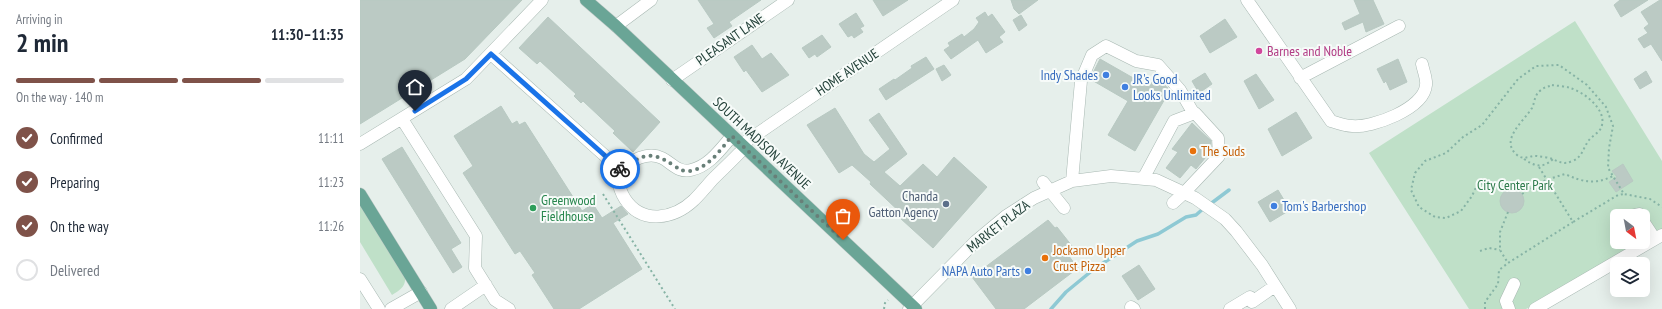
<!DOCTYPE html>
<html lang="en">
<head>
<meta charset="utf-8">
<style>
	:root { --surface:#fff; --page:#f6f6f7; --text:#1f2937; --muted:#747a83; --line:#e0e1e3; --accent:#7f5249 }
	body { margin:0; font-family:"PT Sans Narrow",sans-serif; background:var(--page); color:var(--text); height:100vh; display:flex; flex-direction:column; font-size:15px; white-space:nowrap }
	* { box-sizing:border-box; margin:0 }
	p { font-size:13px; color:var(--muted) }
	.icon { flex:none; width:22px; height:22px; fill:none; stroke:currentColor; stroke-width:2; stroke-linecap:round; stroke-linejoin:round }
	.map { position:relative; flex:1; overflow:hidden }
	.drawer { display:flex; flex-direction:column; background:var(--surface); width:360px }
	.drawer>* { flex:none }
	.needle { width:26px; rotate:148deg }
	.fabs { position:absolute; left:1250px; top:209px; display:grid; gap:8px }
	.fabs a { display:grid; place-items:center; width:40px; height:40px; border-radius:6px; background:var(--surface); box-shadow:0 4px 16px #0002; font-size:20px }
	.pin { position:absolute; display:grid; place-items:center; width:34px; height:34px; color:#fff; margin:-41px -17px; border-radius:50% 50% 50% 0; rotate:-45deg; box-shadow:0 0 4px #0007 }
	.pin .icon { rotate:45deg }
	.courier { position:absolute; display:grid; place-items:center; width:40px; height:40px; margin:-20px; border:3px solid #1a73e8; border-radius:50%; background:#fff; color:#222; box-shadow:0 1px 5px #0007 }
	.headline em { font-style:normal; font-weight:700 }
	.headline div { display:flex; flex-direction:column-reverse }
	.headline { display:flex; align-items:center; justify-content:space-between; height:68px; padding:0 16px }
	h1 { font-size:26px; font-weight:700; line-height:30px }
	.bar { display:grid; grid-template-columns:repeat(4,1fr); gap:6px 4px; align-content:center; height:48px; padding:0 16px }
	.bar i { height:5px; border-radius:3px; background:var(--line) }
	.bar .on { background:var(--accent) }
	.bar p { grid-column:span 4 }
	ol { padding:0 16px; list-style:none }
	li { display:flex; align-items:center; gap:12px; height:44px }
	li p { margin-inline-start:auto }
	li .icon { padding:4px; border-radius:50%; background:var(--accent); color:#fff; stroke-width:4 }
	li:last-child { color:var(--muted) }
	li i { width:22px; height:22px; border:2px solid var(--line); border-radius:50% }
	main { display:flex; flex:1; min-height:0 }
	.map>svg:first-child { display:block }
</style>
</head>
<body>
<main>
<section class="drawer">
<div class="headline"><div><h1>2 min</h1><p>Arriving in</p></div><em>11:30–11:35</em></div>
<div class="bar"><i class="on"></i><i class="on"></i><i class="on"></i><i></i><p>On the way · 140 m</p></div>
<ol>
<li><svg class="icon" aria-label="check" viewBox="0 0 24 24"><path d="M5 12l5 5 9-10"/></svg>Confirmed<p>11:11</p></li>
<li><svg class="icon" aria-label="check" viewBox="0 0 24 24"><path d="M5 12l5 5 9-10"/></svg>Preparing<p>11:23</p></li>
<li><svg class="icon" aria-label="check" viewBox="0 0 24 24"><path d="M5 12l5 5 9-10"/></svg>On the way<p>11:26</p></li>
<li><i></i>Delivered</li>
</ol>
</section>
<div class="map">
<svg width="1302" height="309" viewBox="0 0 1302 309">
	<rect width="100%" height="100%" fill="#e6efeb"/>
	<path fill="#bfe0c8" fill-rule="evenodd" d="M1215,21L1302,161V234L1166,309H1109L1009,153ZM1257,216H1283V242H1257Z
		M0,202L45,277C46,287 40,290 32,295L0,242Z"/>
	<g fill="none" stroke-linecap="round" stroke-linejoin="round">
		<path stroke="#8ec9d4" stroke-width="3.5" d="M849,205L869,190
			M691,309L706,292L734,269L777,241L798,234L826,217L836,215L844,208"/>
	</g>
	<path fill="#bbcac4" stroke="#b8c9c2" d="M0,0H162L105,59L0,124Z
		M338,0H401L369,22L372,26L354,38L347,28L354,24Z
		M513,0H548L523,16Z
		M651,0H678L659,14L654,9Z
		M994,0H1013L1024,24L1006,32L1003,22L985,30L982,23L1000,14Z
		M1260,0H1288L1261,17L1254,5Z
		M1300,0H1302V61L1291,44L1284,48L1278,39L1288,33L1284,28L1289,24L1281,12Z
		M625,12L628,17L632,14L645,32L639,37L643,42L626,53L618,40L591,59L584,50L590,46L588,43L602,34L604,37L614,29L619,22L616,18Z
		M496,13L504,26L500,28L503,32L494,38L492,35L488,37L479,24Z
		M661,15L667,25L659,31L653,20Z
		M188,17L300,122L273,152L253,133L255,131L223,101L221,103L214,96L216,94L180,61L177,64L159,48Z
		M865,19L877,37L850,53L840,36Z
		M462,35L471,47L457,57L455,54L449,58L442,48Z
		M392,45L402,59L411,53L429,75L402,92L386,70L384,72L374,57Z
		M566,57L574,69L526,100L519,89L534,79L535,80L552,68L551,66Z
		M740,59L789,87L792,82L796,85L799,80L810,90L775,151L748,135L768,101L730,79Z
		M1038,59L1047,82L1030,90L1026,81L1024,83L1017,69Z
		M584,65L591,75L582,81L576,69Z
		M1286,71L1292,82L1280,89L1274,79Z
		M845,73L852,84L839,93L832,81Z
		M896,74L914,100L899,109L884,81Z
		M141,106L152,124L157,121L159,125L165,122L222,211L233,204L242,218L261,206L268,214L253,223L282,269L219,309H194L172,275L175,273L160,251L155,254L103,173L113,166L94,136Z
		M475,108L504,154L514,162L530,149L509,120L519,113L547,154L524,172L540,186L563,164L577,177L594,157L627,187L573,248L540,218L543,215L510,184L511,182L492,165L479,173L447,125Z
		M936,112L952,138L922,156L908,129Z
		M832,123L851,141V151L836,169L831,165L820,178L806,168L818,152L812,149Z
		M42,147L101,243L91,249L102,267L93,273L22,159Z
		M1263,164L1273,181L1256,192L1249,182L1257,177L1252,171Z
		M1140 201a12 12 0 1 1 24 0a12 12 0 1 1-24 0Z
		M918,190L930,210L910,222L898,202Z
		M688,220L695,228L697,227L712,246L705,251L718,268L664,309H636L612,277Z
		M779,265L795,289L778,300L762,276Z"/>
	<g fill="none" stroke-linecap="round" stroke-linejoin="round">
		<defs>
			<path id="minor" d="M887,0L971,121C977,123 985,126 992,126C1012,128 1064,109 1066,85C1067,79 1063,70 1062,64
				M256,26L291,0
				M131,54L262,171
				M940,78L1039,26
				M312,80L428,0
				M42,119L116,236L115,268L135,300L149,309
				M372,136C360,150 349,166 331,170C318,173 312,163 302,158C288,151 270,160 262,171C256,180 260,191 265,199C282,225 314,219 334,200C340,194 346,187 352,180C363,169 374,159 384,148
				M0,144L106,79L182,0
				M381,145L593,0
				M783,179L814,121L835,113L858,138L859,156L824,193L813,203
				M712,181L721,81L732,55L746,46L776,61L798,65L820,90L834,114
				M683,182L704,208
				M1270,216L1279,214L1280,216
				M1283,221L1295,239
				M0,279L19,309
				M771,307L774,309
				M31,309L61,292
				M91,309L126,285
				M549,309L616,241L646,216L674,198L712,181L751,176L796,180L835,198L865,219L876,231L902,265L930,309
				M870,309L890,297L892,302L915,286
				M1149,309L1146,301L1154,284
				M1175,309L1302,235"/>
			<path id="major" d="M226,0L256,26L556,309
				M0,194L71,309"/>
		</defs>
		<use href="#minor" stroke="#a8b8b2" stroke-width="13"/>
		<use href="#major" stroke="#c2cac8" stroke-width="13"/>
		<path stroke="#86b3a5" stroke-width="2" stroke-dasharray="2 3" stroke-linecap="butt" d="M1192,85C1198,86 1205,86 1210,88C1224,92 1246,109 1242,125C1241,132 1233,135 1229,140C1223,148 1222,158 1212,161C1204,165 1200,162 1192,159C1188,157 1182,157 1177,156C1170,155 1164,161 1157,155C1139,140 1164,121 1172,108C1175,102 1174,95 1181,90C1184,87 1188,87 1192,85Z
			M1164,159C1174,166 1183,169 1193,159
			M1179,167L1213,222L1258,195L1264,194
			M1144,191L1140,184L1131,182L1117,185L1112,196L1101,211L1086,218L1075,217L1059,207L1051,190L1055,173L1065,161L1086,153L1103,137L1122,125L1158,79L1176,66L1199,65L1227,85L1246,107L1253,126L1249,148L1248,168L1264,194L1290,199L1302,207
			M243,194L315,309
			M1162,194L1186,180L1205,174C1222,182 1235,185 1253,176
			M1148,212L1140,232V250L1148,263L1213,222
			M1120,251L1129,248L1140,250
			M524,309L525,303L528,300
			M1125,309V302L1138,284L1139,270L1148,263"/>
		<use href="#minor" stroke="#fff" stroke-width="12"/>
		<use href="#major" stroke="#6aa596" stroke-width="12"/>
	</g>
	<g fill="none" stroke-linecap="round" stroke-linejoin="round">
		<path stroke="#687f78" stroke-width="4" stroke-dasharray="0 7.2" d="M260,169L262,171C281,153 292,151 313,165C319,169 323,172 330,171C349,168 360,150 372,136L483,240"/>
		<path stroke="#1a73e8" stroke-width="5" d="M55,111L106,79L131,54L260,169"/>
	</g>
	<circle fill="#d1479c" stroke="#f7fbf9" stroke-width="1.5" cx="899" cy="51" r="4"/>
	<g fill="#3f7fe0" stroke="#f7fbf9" stroke-width="1.5">
		<circle cx="746" cy="75" r="4"/>
		<circle cx="765" cy="87" r="4"/>
		<circle cx="914" cy="206" r="4"/>
		<circle cx="668" cy="271" r="4"/>
	</g>
	<g fill="#e8710a" stroke="#f7fbf9" stroke-width="1.5">
		<circle cx="833" cy="151" r="4"/>
		<circle cx="685" cy="258" r="4"/>
	</g>
	<circle fill="#5c6f8a" stroke="#f7fbf9" stroke-width="1.5" cx="586" cy="204" r="4"/>
	<circle fill="#2e9e5b" stroke="#f7fbf9" stroke-width="1.5" cx="173" cy="208" r="4"/>
	<g text-anchor="middle" dominant-baseline="central" stroke-width="4" stroke-linejoin="round" paint-order="stroke">
		<g font-size="14" fill="#24423a" stroke="#f7fbf9">
			<text transform="translate(370 39) rotate(-35)">PLEASANT LANE</text>
			<text transform="translate(487 72) rotate(-34)">HOME AVENUE</text>
			<text transform="translate(402 143) rotate(43)">SOUTH MADISON AVENUE</text>
			<text transform="translate(638 226) rotate(-38)">MARKET PLAZA</text>
		</g>
		<g font-size="14" fill="#b23c85" stroke="#f7fbf9" text-anchor="start">
			<text x="907" y="51">Barnes and Noble</text>
		</g>
		<g font-size="14" fill="#366cbe" stroke="#f7fbf9" text-anchor="end">
			<text x="738" y="75">Indy Shades</text>
			<text x="773" y="79" text-anchor="start">JR's Good<tspan x="773" dy="16">Looks Unlimited</tspan></text>
			<text x="922" y="206" text-anchor="start">Tom's Barbershop</text>
			<text x="660" y="271">NAPA Auto Parts</text>
		</g>
		<g font-size="14" fill="#c56008" stroke="#f7fbf9" text-anchor="start">
			<text x="841" y="151">The Suds</text>
			<text x="693" y="250">Jockamo Upper<tspan x="693" dy="16">Crust Pizza</tspan></text>
		</g>
		<g font-size="14" fill="#2d7a4b" stroke="#f7fbf9">
			<text x="1155" y="185">City Center Park</text>
		</g>
		<g font-size="14" fill="#4e5e75" stroke="#f7fbf9" text-anchor="end">
			<text x="578" y="196">Chanda<tspan x="578" dy="16">Gatton Agency</tspan></text>
		</g>
		<g font-size="14" fill="#27864d" stroke="#f7fbf9" text-anchor="start">
			<text x="181" y="200">Greenwood<tspan x="181" dy="16">Fieldhouse</tspan></text>
		</g>
	</g>
</svg>
<div class="fabs">
<a><svg class="needle" viewBox="-14 -14 28 28"><path d="M0-13l5 13h-10z" fill="#e53935"/><path d="M0 13l5-13h-10z" fill="#747a83"/></svg></a>
<a><svg class="icon" aria-label="layers" viewBox="0 0 24 24"><path d="M12 4l9 5-9 5-9-5zM3 14l9 5 9-5"/></svg></a>
</div>
<div class="pin" style="left:483px;top:240px;background:#ea580c"><svg class="icon" aria-label="bag" viewBox="0 0 24 24"><path d="M5 8h14l-1 12H6zM9 8a3 3 0 0 1 6 0"/></svg></div>
<div class="pin" style="left:55px;top:111px;background:#1f2937"><svg class="icon" aria-label="home" viewBox="0 0 24 24"><path d="M3 11l9-7 9 7M6 9v11h12V9"/></svg></div>
<div class="courier" style="left:260px;top:169px"><svg class="icon" aria-label="bike" viewBox="0 0 24 24"><circle cx="6" cy="16" r="4"/><circle cx="18" cy="16" r="4"/><path d="M6 16l4-8h5l3 8M10 8l3 8H6M13 5h3"/></svg></div>
</div>
</main>
</body>
</html>
